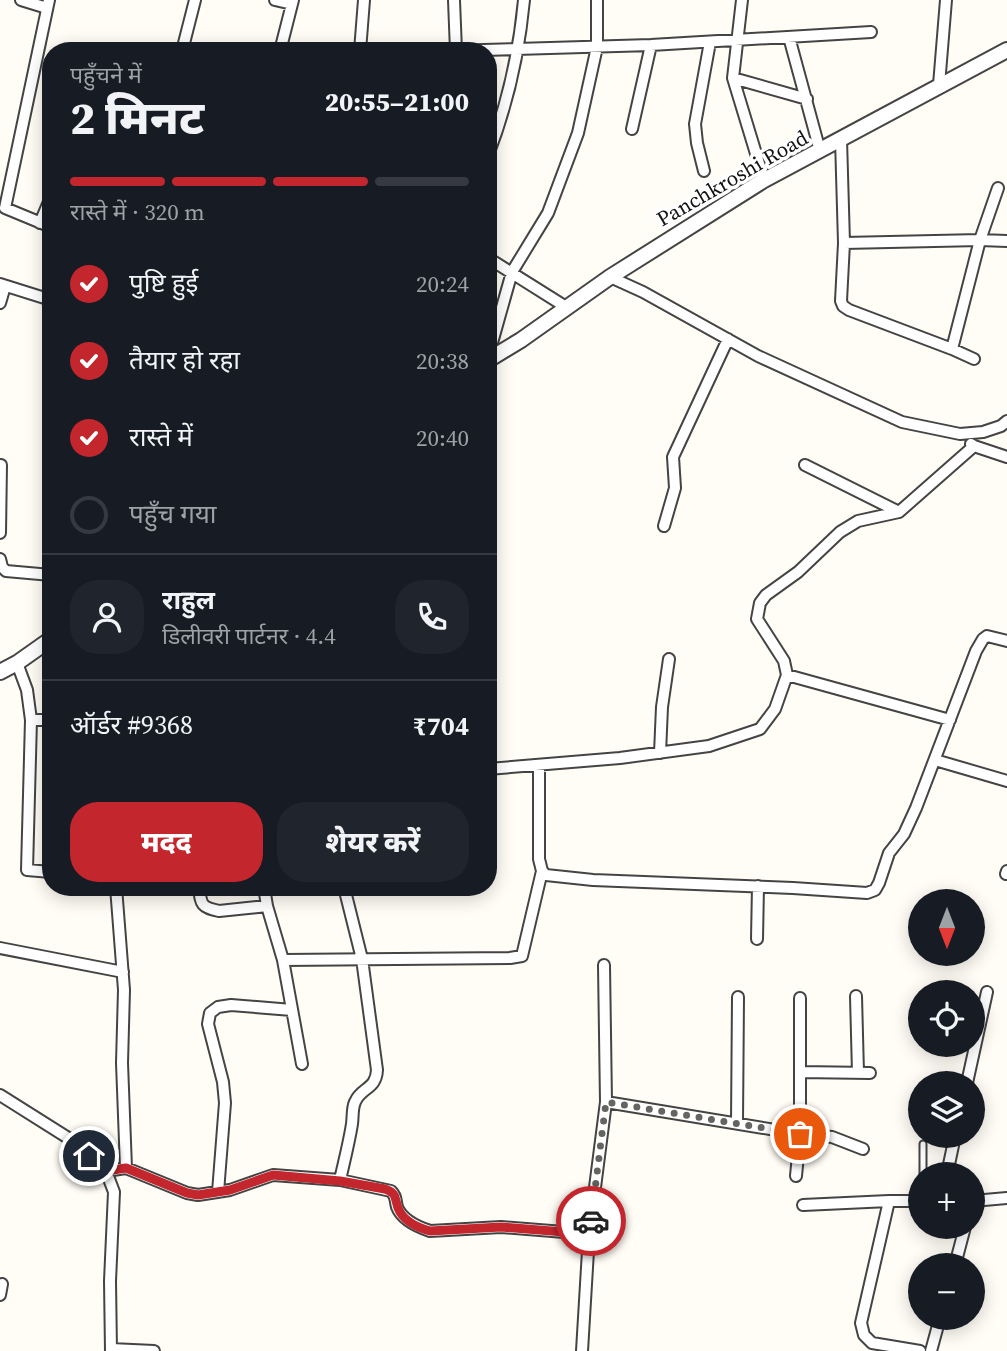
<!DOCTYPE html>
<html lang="hi">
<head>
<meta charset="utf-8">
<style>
	:root { --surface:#171b24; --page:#20242c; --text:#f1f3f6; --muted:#9ea1a6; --line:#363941; --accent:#c4262e }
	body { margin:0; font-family:"Source Serif 4","Noto Sans Devanagari",serif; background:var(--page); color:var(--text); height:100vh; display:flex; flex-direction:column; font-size:26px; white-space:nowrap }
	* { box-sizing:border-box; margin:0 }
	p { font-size:23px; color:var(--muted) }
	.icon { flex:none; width:38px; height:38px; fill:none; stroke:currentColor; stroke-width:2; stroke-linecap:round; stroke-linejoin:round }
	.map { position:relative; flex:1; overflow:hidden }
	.sheet { position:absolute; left:42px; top:42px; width:455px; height:854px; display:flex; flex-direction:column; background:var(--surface); border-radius:28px; box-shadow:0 4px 18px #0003 }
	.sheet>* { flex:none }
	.needle { width:46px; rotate:180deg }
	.tools { position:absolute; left:908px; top:889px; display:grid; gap:14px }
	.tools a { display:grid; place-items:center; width:77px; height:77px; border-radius:50%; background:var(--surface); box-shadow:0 4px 18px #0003; font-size:35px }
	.pin { position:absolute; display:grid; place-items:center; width:60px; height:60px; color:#fff; margin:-30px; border:4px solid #fff; border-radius:50%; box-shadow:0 2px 7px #0007 }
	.courier { position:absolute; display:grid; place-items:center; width:70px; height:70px; margin:-35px; border:5px solid #c4262e; border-radius:50%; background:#fff; color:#222; box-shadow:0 2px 9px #0007 }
	.summary em { font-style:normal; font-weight:800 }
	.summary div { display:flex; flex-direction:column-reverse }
	.summary { display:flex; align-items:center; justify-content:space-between; height:119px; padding:0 28px }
	h1 { font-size:46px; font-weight:800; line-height:52px }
	.bar { display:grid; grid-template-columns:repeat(4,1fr); gap:10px 7px; align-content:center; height:84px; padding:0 28px }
	.bar i { height:9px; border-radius:5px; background:var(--line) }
	.bar .on { background:var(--accent) }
	.bar p { grid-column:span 4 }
	.line { display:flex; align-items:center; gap:18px; padding:0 28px; border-top:2px solid var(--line) }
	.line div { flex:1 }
	.round { display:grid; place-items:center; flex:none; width:74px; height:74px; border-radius:28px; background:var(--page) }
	ol { padding:0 28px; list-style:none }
	li { display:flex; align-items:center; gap:21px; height:77px }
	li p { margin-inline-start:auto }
	li .icon { padding:7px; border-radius:50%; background:var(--accent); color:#fff; stroke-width:4 }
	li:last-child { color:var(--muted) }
	li i { width:38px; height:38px; border:4px solid var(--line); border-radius:50% }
	.primary-button { display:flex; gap:14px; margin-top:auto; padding:14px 28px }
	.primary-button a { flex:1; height:80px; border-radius:28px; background:var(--accent); color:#fff; font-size:28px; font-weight:800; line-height:80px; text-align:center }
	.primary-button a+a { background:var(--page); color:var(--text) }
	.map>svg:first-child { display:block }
</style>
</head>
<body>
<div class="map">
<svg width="1007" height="1351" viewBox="0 0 1007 1351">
	<rect width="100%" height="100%" fill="#fffdf5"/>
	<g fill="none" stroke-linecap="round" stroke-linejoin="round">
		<defs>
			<path id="service" d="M923,1174V1144"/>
			<path id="minor" d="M21,0L47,8
				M49,0L5,208L51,227
				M275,0L292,4
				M454,0L456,51
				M742,0L733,78L764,180
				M789,37L820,151
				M182,51L195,0
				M280,51L293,0
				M360,51L364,0
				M449,51L651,45L871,32
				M733,78L807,99
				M939,85L946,0
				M632,129L651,45
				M841,139L844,243L980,240L998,188
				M488,155C507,106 519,53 524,0
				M704,171L697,143L695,124L710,42
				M40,223L51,197
				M844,243L841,301L843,306L849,310L952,349L974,359
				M488,258L566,307
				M610,277L643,292L758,356L902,422L960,434L983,432L1001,426L1007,421
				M0,284L51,300
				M0,303L5,286
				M952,349L980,240L1007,241
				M488,357L512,272L548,213L578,133L597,47V0
				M971,444L974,446L1007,457
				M805,465L899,512
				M664,526L675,488L673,457L728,339
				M0,533L1,465
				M0,559L2,567L6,571L51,575
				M17,663L27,690L31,720L27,870L51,872
				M787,675L950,720
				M31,720H51
				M660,753L662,707L669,659
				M935,760L1007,781
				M539,765V859L542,871L546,875L593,880L793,888L867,893L875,890L879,883L889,853L904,834L916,808L976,651L983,639L987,636L1007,641
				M488,769L620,758L709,746L760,729L775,709L787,675L784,661L757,619L760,603L766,595L798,572L840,532L858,521L899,512L974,446
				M1006,874L1007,871
				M116,887L124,990L122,1063L126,1168
				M199,887C201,905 201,907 219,911L267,906
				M264,887L267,906L283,960L302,1064
				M757,939L758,886
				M0,948L123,972
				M283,960L510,958L522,956L542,871
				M604,965L606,1102
				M856,996L858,1073
				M800,1072L870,1073
				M967,1083L987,992
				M0,1095L73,1141L106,1171L114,1192L110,1281L111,1351
				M737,1123L738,997
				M106,1171L126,1168L187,1193L198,1195L230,1190L273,1175L340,1180L391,1191C397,1197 395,1200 397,1207C402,1220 418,1227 430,1231L501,1227L589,1234
				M947,1174L955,1136
				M796,1176L800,1134V998
				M340,1180C344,1162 349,1143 352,1124C353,1117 352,1108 355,1102C361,1087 376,1090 377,1070L362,959L344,887
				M218,1192L225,1103L223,1082L208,1024L210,1013L218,1007L231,1005L292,1010
				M889,1201L861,1323L864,1335L872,1343L920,1351
				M973,1201L1007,1198
				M803,1205L889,1201H920
				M955,1265L965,1227
				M0,1295L2,1284
				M111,1349L154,1351
				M582,1351L589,1234L606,1102L800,1134L832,1137L863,1149
				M931,1351L940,1318"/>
			<path id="tertiary" d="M488,360L521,340L610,277L764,180L1007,50
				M0,672L17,663L51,639"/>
		</defs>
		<use href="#service" stroke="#444" stroke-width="9"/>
		<use href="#minor" stroke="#444" stroke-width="14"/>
		<use href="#tertiary" stroke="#444" stroke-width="18"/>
		<use href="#service" stroke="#fff" stroke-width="5"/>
		<use href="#minor" stroke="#fff" stroke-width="10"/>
		<use href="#tertiary" stroke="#fff" stroke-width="14"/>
	</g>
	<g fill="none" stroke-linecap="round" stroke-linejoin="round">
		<path stroke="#646461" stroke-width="7" stroke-dasharray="0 12.6" d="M591,1221L606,1102L800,1134"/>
		<path stroke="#c4262e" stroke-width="9" d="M89,1156L106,1171L126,1168L187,1193L198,1195L230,1190L273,1175L340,1181L385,1189C400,1194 393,1201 400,1212C406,1222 419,1228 430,1231L501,1227L589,1234L591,1221"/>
	</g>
	<g text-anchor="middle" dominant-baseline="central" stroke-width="7" stroke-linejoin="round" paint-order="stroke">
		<g font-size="21" fill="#111" stroke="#fff">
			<text transform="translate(732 178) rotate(-30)">Panchkroshi Road</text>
		</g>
	</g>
</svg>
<div class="tools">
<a><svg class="needle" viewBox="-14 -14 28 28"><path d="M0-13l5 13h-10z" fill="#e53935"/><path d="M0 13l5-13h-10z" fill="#9ea1a6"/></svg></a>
<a><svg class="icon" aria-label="locate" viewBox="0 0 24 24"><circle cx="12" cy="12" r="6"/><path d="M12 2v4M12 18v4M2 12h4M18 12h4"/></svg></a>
<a><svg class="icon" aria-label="layers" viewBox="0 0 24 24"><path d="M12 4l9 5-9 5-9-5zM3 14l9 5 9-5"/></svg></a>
<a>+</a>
<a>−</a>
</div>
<div class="pin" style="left:800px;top:1134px;background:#ea580c"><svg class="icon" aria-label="bag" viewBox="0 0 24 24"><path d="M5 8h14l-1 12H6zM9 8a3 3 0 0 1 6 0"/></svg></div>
<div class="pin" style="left:89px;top:1156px;background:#1f2937"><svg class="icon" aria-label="home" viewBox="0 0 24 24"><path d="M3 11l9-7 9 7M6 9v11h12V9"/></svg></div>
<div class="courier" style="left:591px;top:1221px"><svg class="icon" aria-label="car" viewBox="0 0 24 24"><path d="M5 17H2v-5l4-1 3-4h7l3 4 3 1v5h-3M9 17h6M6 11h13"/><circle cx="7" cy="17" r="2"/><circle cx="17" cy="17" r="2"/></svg></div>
<section class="sheet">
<div class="summary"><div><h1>2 मिनट</h1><p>पहुँचने में</p></div><em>20:55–21:00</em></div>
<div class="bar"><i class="on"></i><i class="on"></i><i class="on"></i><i></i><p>रास्ते में · 320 m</p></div>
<ol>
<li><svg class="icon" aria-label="check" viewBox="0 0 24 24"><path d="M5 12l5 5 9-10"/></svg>पुष्टि हुई<p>20:24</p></li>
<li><svg class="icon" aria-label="check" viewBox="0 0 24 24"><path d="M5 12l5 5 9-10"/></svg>तैयार हो रहा<p>20:38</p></li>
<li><svg class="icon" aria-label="check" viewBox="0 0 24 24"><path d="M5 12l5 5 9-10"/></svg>रास्ते में<p>20:40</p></li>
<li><i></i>पहुँच गया</li>
</ol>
<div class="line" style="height:126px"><a class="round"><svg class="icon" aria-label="person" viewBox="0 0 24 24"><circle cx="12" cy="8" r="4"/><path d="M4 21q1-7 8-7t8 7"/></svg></a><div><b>राहुल</b><p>डिलीवरी पार्टनर · 4.4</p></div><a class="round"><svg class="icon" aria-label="phone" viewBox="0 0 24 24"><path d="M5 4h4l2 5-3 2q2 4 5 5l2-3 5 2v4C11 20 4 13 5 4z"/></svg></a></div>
<div class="line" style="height:91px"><div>ऑर्डर #9368</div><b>₹704</b></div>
<div class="primary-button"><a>मदद</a><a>शेयर करें</a></div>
</section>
</div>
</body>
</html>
